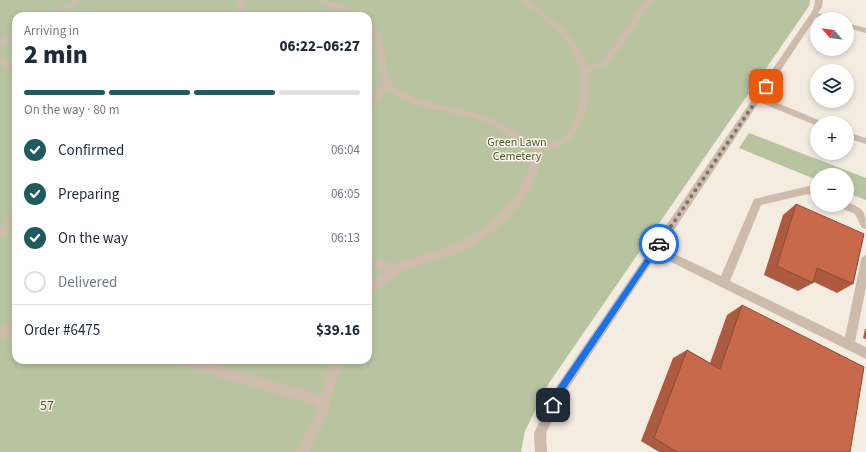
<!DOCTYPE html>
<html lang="en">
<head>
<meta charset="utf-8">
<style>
	:root { --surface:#fff; --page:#f6f6f7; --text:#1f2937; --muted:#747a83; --line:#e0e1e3; --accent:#1f5a5e }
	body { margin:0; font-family:"Source Sans 3",sans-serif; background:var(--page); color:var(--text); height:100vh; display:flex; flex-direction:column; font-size:15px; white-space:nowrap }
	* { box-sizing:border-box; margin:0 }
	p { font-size:13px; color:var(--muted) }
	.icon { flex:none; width:22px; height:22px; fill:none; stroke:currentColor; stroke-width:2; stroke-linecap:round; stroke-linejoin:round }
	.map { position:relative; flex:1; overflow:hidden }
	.panel { position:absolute; left:12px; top:12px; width:360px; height:352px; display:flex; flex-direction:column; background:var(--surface); border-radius:12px; box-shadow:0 2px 6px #0003 }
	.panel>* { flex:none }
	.needle { width:26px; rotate:298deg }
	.tools { position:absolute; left:810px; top:12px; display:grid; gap:8px }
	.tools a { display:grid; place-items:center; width:44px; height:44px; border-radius:50%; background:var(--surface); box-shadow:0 2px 6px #0003; font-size:20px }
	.pin { position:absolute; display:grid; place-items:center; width:34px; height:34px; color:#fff; margin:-17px; border-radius:8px; box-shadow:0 2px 6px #0006 }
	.courier { position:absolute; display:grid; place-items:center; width:40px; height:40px; margin:-20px; border:3px solid #1a73e8; border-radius:50%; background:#fff; color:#222; box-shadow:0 1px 5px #0007 }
	.headline em { font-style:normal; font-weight:800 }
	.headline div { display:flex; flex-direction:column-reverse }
	.headline { display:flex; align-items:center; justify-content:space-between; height:68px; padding:0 12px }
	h1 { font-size:26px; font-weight:800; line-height:30px }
	.bar { display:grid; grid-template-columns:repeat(4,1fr); gap:6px 4px; align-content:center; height:48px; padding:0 12px }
	.bar i { height:5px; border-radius:3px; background:var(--line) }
	.bar .selected { background:var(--accent) }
	.bar p { grid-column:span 4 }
	.line { display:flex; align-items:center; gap:10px; padding:0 12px; border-top:1px solid var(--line) }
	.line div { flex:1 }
	ol { padding:0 12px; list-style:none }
	li { display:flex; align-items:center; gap:12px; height:44px }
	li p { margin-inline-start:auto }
	li .icon { padding:4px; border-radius:50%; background:var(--accent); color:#fff; stroke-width:4 }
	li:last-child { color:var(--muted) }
	li i { width:22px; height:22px; border:2px solid var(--line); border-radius:50% }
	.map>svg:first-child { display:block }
</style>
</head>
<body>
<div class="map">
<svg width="866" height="452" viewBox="0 0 866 452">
	<rect width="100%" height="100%" fill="#f4ebe1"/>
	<path fill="#b8c4a0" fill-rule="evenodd" d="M0,0H810L809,6L549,383L525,431L521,452H0ZM16,16H368V360H16Z
		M749,133L866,178V200L847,193V175H817V180L739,148Z"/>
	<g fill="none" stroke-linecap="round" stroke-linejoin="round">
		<path fill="#cdbbac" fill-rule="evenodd" d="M73,0H82L57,16H48Z
			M236,0H244L248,16H240Z
			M313,0C328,0 350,5 361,16H351Z
			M520,0H529L565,30L579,47L584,55L587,67L601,61L613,47L646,0H654L619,51L607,65L588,73C592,103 581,153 542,149C541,197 494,238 453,255C437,261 419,263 403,271C391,277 381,290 368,295V283L385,270L368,266V256C375,258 391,264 398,263C404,262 412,258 418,256C432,252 446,249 459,242C494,225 532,189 532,147C515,141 501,129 484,122C454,110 410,111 386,88L379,101L368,110V102L373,97L382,81L374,41L368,30V23C390,30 381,70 393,85C406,101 465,109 487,116C506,123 531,146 550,143C576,138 580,103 581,82C581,51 559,31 537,13C531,9 525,5 520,0Z
			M815,0H823L822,7L818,13L833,19H821L816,17L763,97L821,121L822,123H817V126L815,125L759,102L662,248L721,276L754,199L809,186L817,189V198L808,194L761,205L730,281L845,337L861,260L862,257L866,255V287L855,342L866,347V359L657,255L564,395L546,433L547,452H535L534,433L556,387L811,13L814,7Z
			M847,23L866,28V33L847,28Z
			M16,32V38L0,46V40Z
			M0,57L16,69V76L0,64Z
			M847,132L866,138V144L847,138Z
			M847,202C864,209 866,211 866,229L862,228L855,214L841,208L839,205H847Z
			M16,212V223L4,237L0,238V227L13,213Z
			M16,324V336L0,339V327Z
			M174,360H200L321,395L331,360H343L325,420L309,452H296L314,418L317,406L180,366L176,364Z"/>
	</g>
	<path fill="#ac5a40" d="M796,204L853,284L837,293L814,282L813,283L798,291L764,275L783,215Z
		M742,305L850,452H659L641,441L673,358L687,350L710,363L727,315Z
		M865,329H866V339L863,338Z"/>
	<path fill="#c8694b" stroke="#8c4a34" d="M796,204L864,234L853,284L817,268L813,283L777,266Z
		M742,305L864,367L850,452H677L654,438L687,350L720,369Z"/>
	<path fill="#1a73e8" d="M659,241L662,244L661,246L562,394L556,408H550L549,405L557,388L657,242Z"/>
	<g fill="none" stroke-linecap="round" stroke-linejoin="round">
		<path stroke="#7c716b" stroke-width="4" stroke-dasharray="0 7.2" d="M659,244L766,86"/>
	</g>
	<g text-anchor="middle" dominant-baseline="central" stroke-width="3" stroke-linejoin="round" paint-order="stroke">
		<g font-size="12" fill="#4a5a2e" stroke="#fbf5ee">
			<text x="517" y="142">Green Lawn<tspan x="517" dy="14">Cemetery</tspan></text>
		</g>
		<g font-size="14" fill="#4a5a2e" stroke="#fbf5ee">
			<text x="47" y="406">57</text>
		</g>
	</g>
</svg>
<div class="tools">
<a><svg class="needle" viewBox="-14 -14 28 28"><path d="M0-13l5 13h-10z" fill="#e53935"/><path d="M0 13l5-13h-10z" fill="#747a83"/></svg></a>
<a><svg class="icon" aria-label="layers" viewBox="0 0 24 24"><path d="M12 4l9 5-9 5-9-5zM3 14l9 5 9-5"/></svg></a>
<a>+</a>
<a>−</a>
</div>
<div class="pin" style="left:766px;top:86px;background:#ea580c"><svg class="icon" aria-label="bag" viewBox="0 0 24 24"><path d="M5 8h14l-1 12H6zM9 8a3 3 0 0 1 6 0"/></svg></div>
<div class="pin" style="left:553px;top:405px;background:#1f2937"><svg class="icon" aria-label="home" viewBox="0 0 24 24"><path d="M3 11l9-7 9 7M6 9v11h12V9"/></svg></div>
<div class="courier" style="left:659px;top:244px"><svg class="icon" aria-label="car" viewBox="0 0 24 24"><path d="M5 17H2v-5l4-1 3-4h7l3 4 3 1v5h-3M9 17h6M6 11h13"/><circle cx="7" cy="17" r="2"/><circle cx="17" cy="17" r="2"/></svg></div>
<section class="panel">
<div class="headline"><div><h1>2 min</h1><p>Arriving in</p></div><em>06:22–06:27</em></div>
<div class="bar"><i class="selected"></i><i class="selected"></i><i class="selected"></i><i></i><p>On the way · 80 m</p></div>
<ol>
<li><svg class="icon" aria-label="check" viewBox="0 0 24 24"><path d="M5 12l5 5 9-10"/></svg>Confirmed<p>06:04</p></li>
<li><svg class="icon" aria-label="check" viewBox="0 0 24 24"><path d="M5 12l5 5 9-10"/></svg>Preparing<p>06:05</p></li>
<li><svg class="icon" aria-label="check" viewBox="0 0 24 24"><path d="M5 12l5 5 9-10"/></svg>On the way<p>06:13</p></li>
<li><i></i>Delivered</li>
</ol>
<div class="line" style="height:52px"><div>Order #6475</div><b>$39.16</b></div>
</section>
</div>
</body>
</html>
